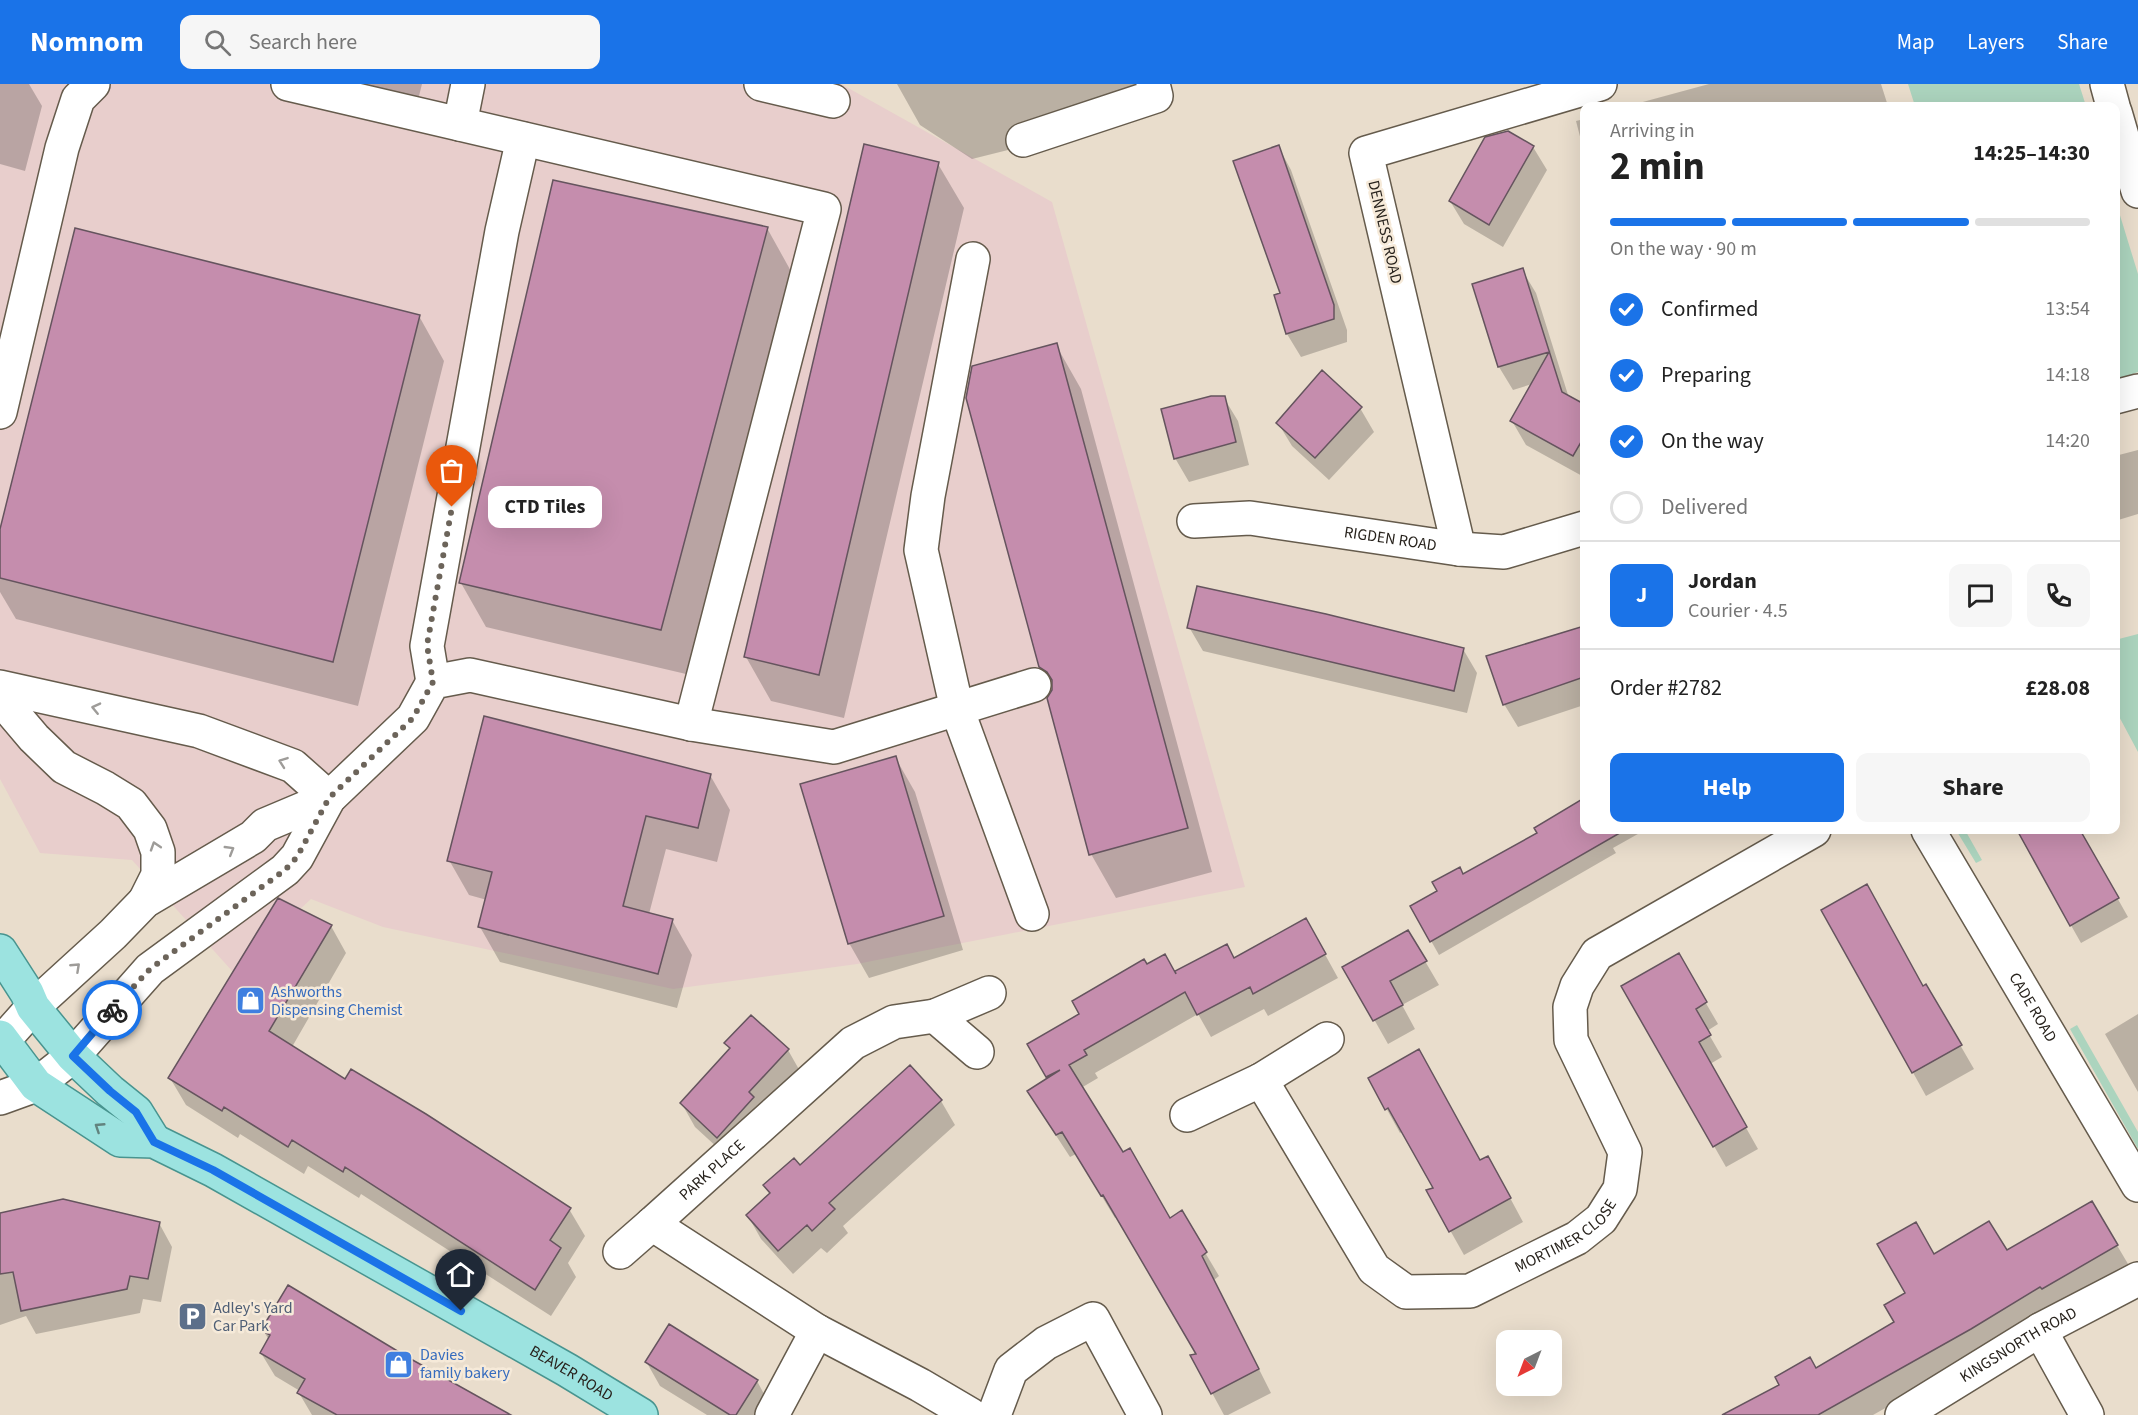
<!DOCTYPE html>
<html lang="en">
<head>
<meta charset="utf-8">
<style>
	:root { --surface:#fff; --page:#f6f6f6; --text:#222; --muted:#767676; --line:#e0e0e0; --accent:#1a73e8 }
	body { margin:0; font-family:"Source Sans 3",sans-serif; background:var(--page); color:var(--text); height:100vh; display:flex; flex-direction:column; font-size:22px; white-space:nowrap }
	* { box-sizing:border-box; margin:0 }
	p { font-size:20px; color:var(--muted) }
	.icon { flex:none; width:33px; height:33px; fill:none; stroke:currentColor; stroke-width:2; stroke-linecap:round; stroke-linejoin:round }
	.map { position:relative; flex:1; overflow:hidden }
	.side { position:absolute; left:1580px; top:18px; width:540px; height:732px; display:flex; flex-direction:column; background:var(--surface); border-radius:12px; box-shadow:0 6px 24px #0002 }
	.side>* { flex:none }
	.needle { width:39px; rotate:222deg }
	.fabs { position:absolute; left:1496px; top:1246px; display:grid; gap:12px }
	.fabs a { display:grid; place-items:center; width:66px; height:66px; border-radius:12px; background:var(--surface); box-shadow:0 6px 24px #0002; font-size:30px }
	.pin { position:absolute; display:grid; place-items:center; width:51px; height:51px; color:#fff; margin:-62px -26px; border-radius:50% 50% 50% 0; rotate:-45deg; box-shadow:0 0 6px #0007 }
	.pin .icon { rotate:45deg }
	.courier { position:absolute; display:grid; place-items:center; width:60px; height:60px; margin:-30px; border:4px solid #1a73e8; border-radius:50%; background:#fff; color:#222; box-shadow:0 2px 8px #0007 }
	.bubble { position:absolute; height:42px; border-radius:12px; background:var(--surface); box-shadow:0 6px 24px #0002; font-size:20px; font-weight:700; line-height:42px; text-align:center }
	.overview em { font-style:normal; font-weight:700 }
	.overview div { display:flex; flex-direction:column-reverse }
	.overview { display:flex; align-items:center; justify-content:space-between; height:102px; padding:0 30px }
	h1 { font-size:39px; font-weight:700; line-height:45px }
	.bar { display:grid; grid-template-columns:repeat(4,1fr); gap:9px 6px; align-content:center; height:72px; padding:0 30px }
	.bar i { height:8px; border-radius:4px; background:var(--line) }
	.bar .on { background:var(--accent) }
	.bar p { grid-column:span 4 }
	.line { display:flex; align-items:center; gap:15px; padding:0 30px; border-top:2px solid var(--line) }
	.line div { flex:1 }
	.round { display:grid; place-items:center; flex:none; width:63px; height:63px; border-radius:12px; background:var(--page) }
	ol { padding:0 30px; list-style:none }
	li { display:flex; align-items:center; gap:18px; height:66px }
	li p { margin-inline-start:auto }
	li .icon { padding:6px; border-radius:50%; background:var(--accent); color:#fff; stroke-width:4 }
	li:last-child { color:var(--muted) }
	li i { width:33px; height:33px; border:3px solid var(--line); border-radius:50% }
	.action { display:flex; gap:12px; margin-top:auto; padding:12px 30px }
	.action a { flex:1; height:69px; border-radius:12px; background:var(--accent); color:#fff; font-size:24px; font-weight:700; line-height:69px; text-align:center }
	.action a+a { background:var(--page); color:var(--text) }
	header { display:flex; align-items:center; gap:36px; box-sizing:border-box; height:84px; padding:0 30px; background:var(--accent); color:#fff }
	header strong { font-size:28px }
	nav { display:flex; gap:33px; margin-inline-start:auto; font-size:21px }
	.search { width:420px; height:54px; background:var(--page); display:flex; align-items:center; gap:15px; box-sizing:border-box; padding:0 21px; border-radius:12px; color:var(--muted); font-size:22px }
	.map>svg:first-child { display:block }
</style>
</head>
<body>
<header>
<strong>Nomnom</strong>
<div class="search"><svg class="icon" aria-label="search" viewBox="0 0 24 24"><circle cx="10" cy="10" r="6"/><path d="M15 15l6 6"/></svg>Search here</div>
<nav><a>Map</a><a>Layers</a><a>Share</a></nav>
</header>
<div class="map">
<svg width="2138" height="1331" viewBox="0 0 2138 1331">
	<rect width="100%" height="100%" fill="#e9ddcc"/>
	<path fill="#e8cecc" d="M0,0H841L1052,118L1245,803L857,880L673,905L383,843L311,815L233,888L132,776L40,769L0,695Z"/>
	<path fill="#acd4be" d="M1908,0H2079L2086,22H1915Z
		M2115,115L2138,190V288L2115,296Z
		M2138,550V668L2115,625V556Z
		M1956,746H1965L1982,776L1976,779Z
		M2077,941L2138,1048V1065L2070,945Z"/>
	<path fill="#0003" d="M0,0H29L42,22L25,87L0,80Z
		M351,0H422L418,16Z
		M897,0H1149L1157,29L972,75L920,41Z
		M1709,0H1881L1888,22H1628Z
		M1584,35V68L1576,37Z
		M1278,62L1291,86L1347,246V258L1301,273L1287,250L1276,212L1282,210Z
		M1533,63L1547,86L1503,163L1464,140L1450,117Z
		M938,80L964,124L844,634L771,617L746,573Z
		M767,144L792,189L686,590L486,543L461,499Z
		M1522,186L1536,209L1569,314L1584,322V393L1526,361L1512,337L1532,300L1513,306L1499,283L1474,201Z
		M419,232L444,277L358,622L16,535L0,508V451Z
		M1056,261L1081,305L1212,788L1116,814L1091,770L1054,606L1040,582Z
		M1224,314L1238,337L1249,381L1189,398L1175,374Z
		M1360,324L1374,348L1329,396L1292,362L1278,339Z
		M2138,366V430L2115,437V372Z
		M1189,543L1463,565L1477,589L1467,629L1203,567Z
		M1584,544V621L1518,643L1504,620Z
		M895,673L915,708L963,866L869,894L849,859Z
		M710,691L730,726L717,778L666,765L649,830L672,836L692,871L677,924L500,878L480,843L487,816L469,811L449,776Z
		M1584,717V746H1645L1613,764L1616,769L1439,871L1412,823L1539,750Z
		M2017,746H2079L2128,833L2081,859Z
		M1823,826L1923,903L1926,902L1974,985L1926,1012Z
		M1306,836L1338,894L1268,932L1264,925L1211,953L1198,930L1095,989L1098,994L1081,1004L1122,1070L1170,1136L1181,1128L1219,1192L1214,1196L1271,1309L1228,1331H1224L1192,1272L1198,1271L1117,1132L1115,1134L1076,1070L1070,1073L1042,1030L1048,995L1029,961L1081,930L1146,882L1179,898L1234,875Z
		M331,842L346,869L292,963L346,997L569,1125L585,1152L568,1179L576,1193L551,1232L361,1110L359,1114L308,1082L304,1090L240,1050L238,1054L186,1021L170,994Z
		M1408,848L1439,901L1402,921L1415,945L1388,960L1345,884Z
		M1678,871L1718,940L1707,947L1722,973L1710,980L1758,1065L1726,1083L1623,903Z
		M2138,930V1008L2105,950Z
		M726,959L788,966L801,989L731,1076L695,1043L682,1020L730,967Z
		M910,983L941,1017L955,1041L843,1142L848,1149L827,1169L821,1164L793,1190L761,1155L748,1132L771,1111L765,1101L800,1083Z
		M1370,995L1480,1078L1501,1097L1523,1138L1464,1171L1428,1107L1435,1105L1403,1047L1400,1049Z
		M2092,1119L2131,1185L1873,1331H1723L1815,1286L1896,1238L1907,1210L1934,1172L2007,1168Z
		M0,1130L159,1139L172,1163L161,1218L143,1215L140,1229L36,1250L26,1232L0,1241Z
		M263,1246L408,1275L506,1331H312L299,1309L300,1307L275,1292L261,1269L269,1256Z
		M647,1279L757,1297L770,1321L764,1331H707L660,1302Z"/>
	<path fill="#c58dad" stroke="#65545e" stroke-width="1.5" d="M1508,47L1534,62L1489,141L1449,117L1485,53Z
		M864,60L939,78L819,591L744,573Z
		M1279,61L1334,221V235L1286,250L1274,211L1280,209L1233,77Z
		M553,96L768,143L661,546L459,499Z
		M75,144L420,231L333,578L0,494V445Z
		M1523,184L1562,308L1584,320V353L1573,372L1510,337L1549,268L1498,283L1472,200Z
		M1057,259L1188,744L1089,771L1047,614L1052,606V596L1047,588L1039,583L966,314L972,282Z
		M1322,286L1362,323L1315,374L1276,339Z
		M1211,312H1225L1236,358L1174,375L1161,325Z
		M1197,502L1326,530L1464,564L1454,607L1187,544Z
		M1584,542V593L1503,621L1486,572Z
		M484,632L711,690L698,744L646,732L623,822L673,835L658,890L478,843L492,788L447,777Z
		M896,672L944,832L848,860L800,700Z
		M1584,714V746H1625L1430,858L1410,822L1437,807L1432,798L1460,783L1463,790L1537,749L1534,744Z
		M2017,746H2080L2119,814L2070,842Z
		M1867,800L1923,902L1926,900L1962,961L1912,989L1821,826Z
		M278,814L332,841L269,947L345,995L351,985L426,1030L571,1124L550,1156L561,1164L535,1206L345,1083L343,1088L292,1056L288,1063L224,1023L222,1027L168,994Z
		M1306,834L1326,870L1253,910L1250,903L1197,931L1185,908L1084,966L1087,971L1069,981L1123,1068L1130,1064L1170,1134L1182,1126L1207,1168L1202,1172L1259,1285L1211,1310L1190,1271L1196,1270L1103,1111L1101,1112L1062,1048L1056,1051L1027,1007L1060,986L1046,993L1027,960L1079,930L1072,917L1144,875L1147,880L1165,870L1176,890L1175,887L1227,860L1234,874Z
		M1408,846L1427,877L1390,897L1403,921L1373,937L1342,883Z
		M1679,869L1707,918L1696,925L1711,951L1699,958L1747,1043L1713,1063L1621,902Z
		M751,931L789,965L749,1008L754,1013L717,1054L680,1019L730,964L724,959Z
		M1419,965L1480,1076L1488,1072L1511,1114L1449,1148L1426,1106L1433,1104L1388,1024L1385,1026L1368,994Z
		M910,981L942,1016L829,1119L835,1125L812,1147L807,1141L778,1167L746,1131L770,1109L763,1101L794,1074L800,1081Z
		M63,1115L160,1138L148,1195L130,1192L127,1205L21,1227L13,1188L0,1190V1129Z
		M2092,1117L2118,1161L2042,1205L2040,1203L1971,1245L1818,1331H1722L1779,1301L1775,1293L1810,1273L1816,1284L1894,1238L1884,1221L1905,1209L1877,1160L1916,1138L1934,1170L1989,1137L2007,1166Z
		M288,1201L409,1274L511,1331H337L297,1309L305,1295L260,1269L270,1251L261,1246Z
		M669,1240L758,1296L736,1331H730L645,1278Z"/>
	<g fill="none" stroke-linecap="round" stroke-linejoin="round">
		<defs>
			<g id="minor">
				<path d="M288,0L824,125L691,640"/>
				<path d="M761,0L833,17"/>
				<path d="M2107,0L2113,22"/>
				<path d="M2115,28L2138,107"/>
				<path d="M460,40L468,0"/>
				<path d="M1023,56L1156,12L1153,0"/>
				<path d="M973,175L928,412L921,466L957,625L1032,830"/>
				<path d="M2115,313L2138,307"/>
				<path d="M0,328L62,64L78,15L93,0"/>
				<path id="s1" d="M1194,437L1250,434L1459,465L1504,468L1584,444"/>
				<path d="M1459,465L1366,69L1600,0"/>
				<path d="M433,598L427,562L502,147L523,55"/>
				<path d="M0,603L199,647L293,682L329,714"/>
				<path d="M0,614L34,654L64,683L105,704L131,720L150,745L158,768V791L145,817"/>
				<path id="s2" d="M1928,746L2138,1101"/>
				<path d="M935,932L977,968"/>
				<path d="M0,960L33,923L113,850L145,817L253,753L265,741L329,714"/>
				<path id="s3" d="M1261,996L1374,1185L1406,1208L1470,1207L1577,1154L1601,1135L1620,1105L1625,1068L1571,956L1570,923L1577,902L1597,870L1814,746"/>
				<path d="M0,1014L36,1001L73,972L150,885L285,786L297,773L329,714L413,634L433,598L470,591L691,640L834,663L1034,601"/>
				<path d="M1187,1031L1261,996L1327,955"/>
				<path d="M620,1168L652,1140"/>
				<path d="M2040,1246L2087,1331"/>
				<path d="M772,1331L817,1247"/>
				<path id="s4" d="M971,1331L920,1301L817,1247L652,1140L853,959L894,938L935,932L989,909"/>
				<path d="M994,1331L1011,1286L1046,1259L1093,1235L1145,1331"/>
				<path id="s5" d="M1902,1331L2040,1246L2138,1195"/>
			</g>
			<g id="major">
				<path d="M0,867L27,909L33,923L73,972L110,1007L136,1028L154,1057"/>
				<path id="s6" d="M0,953L36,1001L120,1056L154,1057L213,1086L567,1286L641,1331"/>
			</g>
		</defs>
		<use href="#minor" stroke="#655b4c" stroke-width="36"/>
		<use href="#major" stroke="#48948f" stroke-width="36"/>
		<use href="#minor" stroke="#fff" stroke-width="33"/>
		<use href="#major" stroke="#9ce3e0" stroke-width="33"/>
	</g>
	<defs><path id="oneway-chevron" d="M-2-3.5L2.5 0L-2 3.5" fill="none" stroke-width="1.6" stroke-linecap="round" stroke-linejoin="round" transform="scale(1.5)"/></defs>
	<g stroke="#9e9c99">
		<use href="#oneway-chevron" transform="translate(96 624) rotate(-167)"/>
		<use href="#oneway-chevron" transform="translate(283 678) rotate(-160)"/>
		<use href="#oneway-chevron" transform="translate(155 762) rotate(-108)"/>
		<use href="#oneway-chevron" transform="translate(230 766) rotate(-31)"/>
		<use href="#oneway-chevron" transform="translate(76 883) rotate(-43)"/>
	</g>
	<use stroke="#62837e" href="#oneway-chevron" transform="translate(99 1043) rotate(-147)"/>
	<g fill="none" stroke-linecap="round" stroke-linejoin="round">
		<path stroke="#6c645a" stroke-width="6" stroke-dasharray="0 10.8" d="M112,926L150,885L285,786L297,773L329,714L413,634L433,598L427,561L452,423"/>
		<path stroke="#1a73e8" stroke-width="8" d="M112,926L73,972L110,1007L136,1028L154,1058L213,1086L461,1227"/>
	</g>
	<defs>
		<symbol id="shop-square" viewBox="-11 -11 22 22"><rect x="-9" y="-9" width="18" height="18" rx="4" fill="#3f7fe0" stroke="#f6ead9"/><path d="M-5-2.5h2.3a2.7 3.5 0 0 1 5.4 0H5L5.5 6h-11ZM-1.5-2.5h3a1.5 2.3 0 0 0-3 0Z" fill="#fff"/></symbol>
		<symbol id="parking-square" viewBox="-11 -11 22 22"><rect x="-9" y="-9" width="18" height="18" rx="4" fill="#5c6f8a" stroke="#f6ead9"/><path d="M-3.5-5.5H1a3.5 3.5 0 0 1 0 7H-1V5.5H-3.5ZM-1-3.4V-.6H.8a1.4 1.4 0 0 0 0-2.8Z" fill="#fff"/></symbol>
	</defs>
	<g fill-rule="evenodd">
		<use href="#shop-square" x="234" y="900" width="33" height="33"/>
		<use href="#parking-square" x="176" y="1216" width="33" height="33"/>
		<use href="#shop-square" x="382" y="1264" width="33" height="33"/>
	</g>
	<g text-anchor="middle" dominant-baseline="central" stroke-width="5" stroke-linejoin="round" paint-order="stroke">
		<g font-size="16" fill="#28231d" stroke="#f6ead9">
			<text transform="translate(1385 148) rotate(77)">DENNESS ROAD</text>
			<text stroke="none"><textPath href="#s1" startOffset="198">RIGDEN ROAD</textPath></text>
			<text stroke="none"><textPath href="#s2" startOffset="206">CADE ROAD</textPath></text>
			<text stroke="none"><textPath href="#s4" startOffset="453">PARK PLACE</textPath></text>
			<text stroke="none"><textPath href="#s3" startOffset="435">MORTIMER CLOSE</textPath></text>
			<text stroke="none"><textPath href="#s5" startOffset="136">KINGSNORTH ROAD</textPath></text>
			<text stroke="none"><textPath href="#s6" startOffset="672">BEAVER ROAD</textPath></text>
		</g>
		<g font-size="16" fill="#366cbe" stroke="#f6ead9" text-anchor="start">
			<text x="271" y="908">Ashworths<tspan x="271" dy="18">Dispensing Chemist</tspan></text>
			<text x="420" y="1271">Davies<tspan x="420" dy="18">family bakery</tspan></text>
		</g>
		<g font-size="16" fill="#4e5e75" stroke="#f6ead9" text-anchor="start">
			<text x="213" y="1224">Adley's Yard<tspan x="213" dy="18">Car Park</tspan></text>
		</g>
	</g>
</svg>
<div class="fabs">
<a><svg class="needle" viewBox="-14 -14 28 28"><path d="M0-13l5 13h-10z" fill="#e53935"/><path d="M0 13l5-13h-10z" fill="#767676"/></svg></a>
</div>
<div class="pin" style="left:452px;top:423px;background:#ea580c"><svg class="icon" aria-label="bag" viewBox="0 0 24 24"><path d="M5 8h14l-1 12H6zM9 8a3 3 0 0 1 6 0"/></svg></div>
<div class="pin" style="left:461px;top:1227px;background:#1f2937"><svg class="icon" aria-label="home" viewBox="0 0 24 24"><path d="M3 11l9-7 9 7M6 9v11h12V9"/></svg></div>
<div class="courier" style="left:112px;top:926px"><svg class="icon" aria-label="bike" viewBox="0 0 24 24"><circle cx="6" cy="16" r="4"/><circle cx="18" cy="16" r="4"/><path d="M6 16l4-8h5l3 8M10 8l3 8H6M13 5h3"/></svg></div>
<div class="bubble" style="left:488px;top:402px;width:114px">CTD Tiles</div>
<section class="side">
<div class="overview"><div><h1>2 min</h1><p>Arriving in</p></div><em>14:25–14:30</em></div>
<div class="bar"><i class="on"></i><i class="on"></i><i class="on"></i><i></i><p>On the way · 90 m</p></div>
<ol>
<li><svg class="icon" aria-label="check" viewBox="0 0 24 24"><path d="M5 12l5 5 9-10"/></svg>Confirmed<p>13:54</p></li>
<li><svg class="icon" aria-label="check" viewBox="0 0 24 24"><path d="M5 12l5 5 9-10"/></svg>Preparing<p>14:18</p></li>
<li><svg class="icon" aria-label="check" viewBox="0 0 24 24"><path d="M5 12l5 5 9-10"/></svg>On the way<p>14:20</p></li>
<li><i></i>Delivered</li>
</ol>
<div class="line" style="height:108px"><b class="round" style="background:var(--accent);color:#fff">J</b><div><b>Jordan</b><p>Courier · 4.5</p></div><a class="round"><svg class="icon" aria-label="chat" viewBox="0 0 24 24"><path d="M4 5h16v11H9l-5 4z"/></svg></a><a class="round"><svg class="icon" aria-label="phone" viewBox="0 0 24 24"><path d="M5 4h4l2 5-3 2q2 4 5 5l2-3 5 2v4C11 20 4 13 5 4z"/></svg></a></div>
<div class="line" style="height:78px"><div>Order #2782</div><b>£28.08</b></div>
<div class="action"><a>Help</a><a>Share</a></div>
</section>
</div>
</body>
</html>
